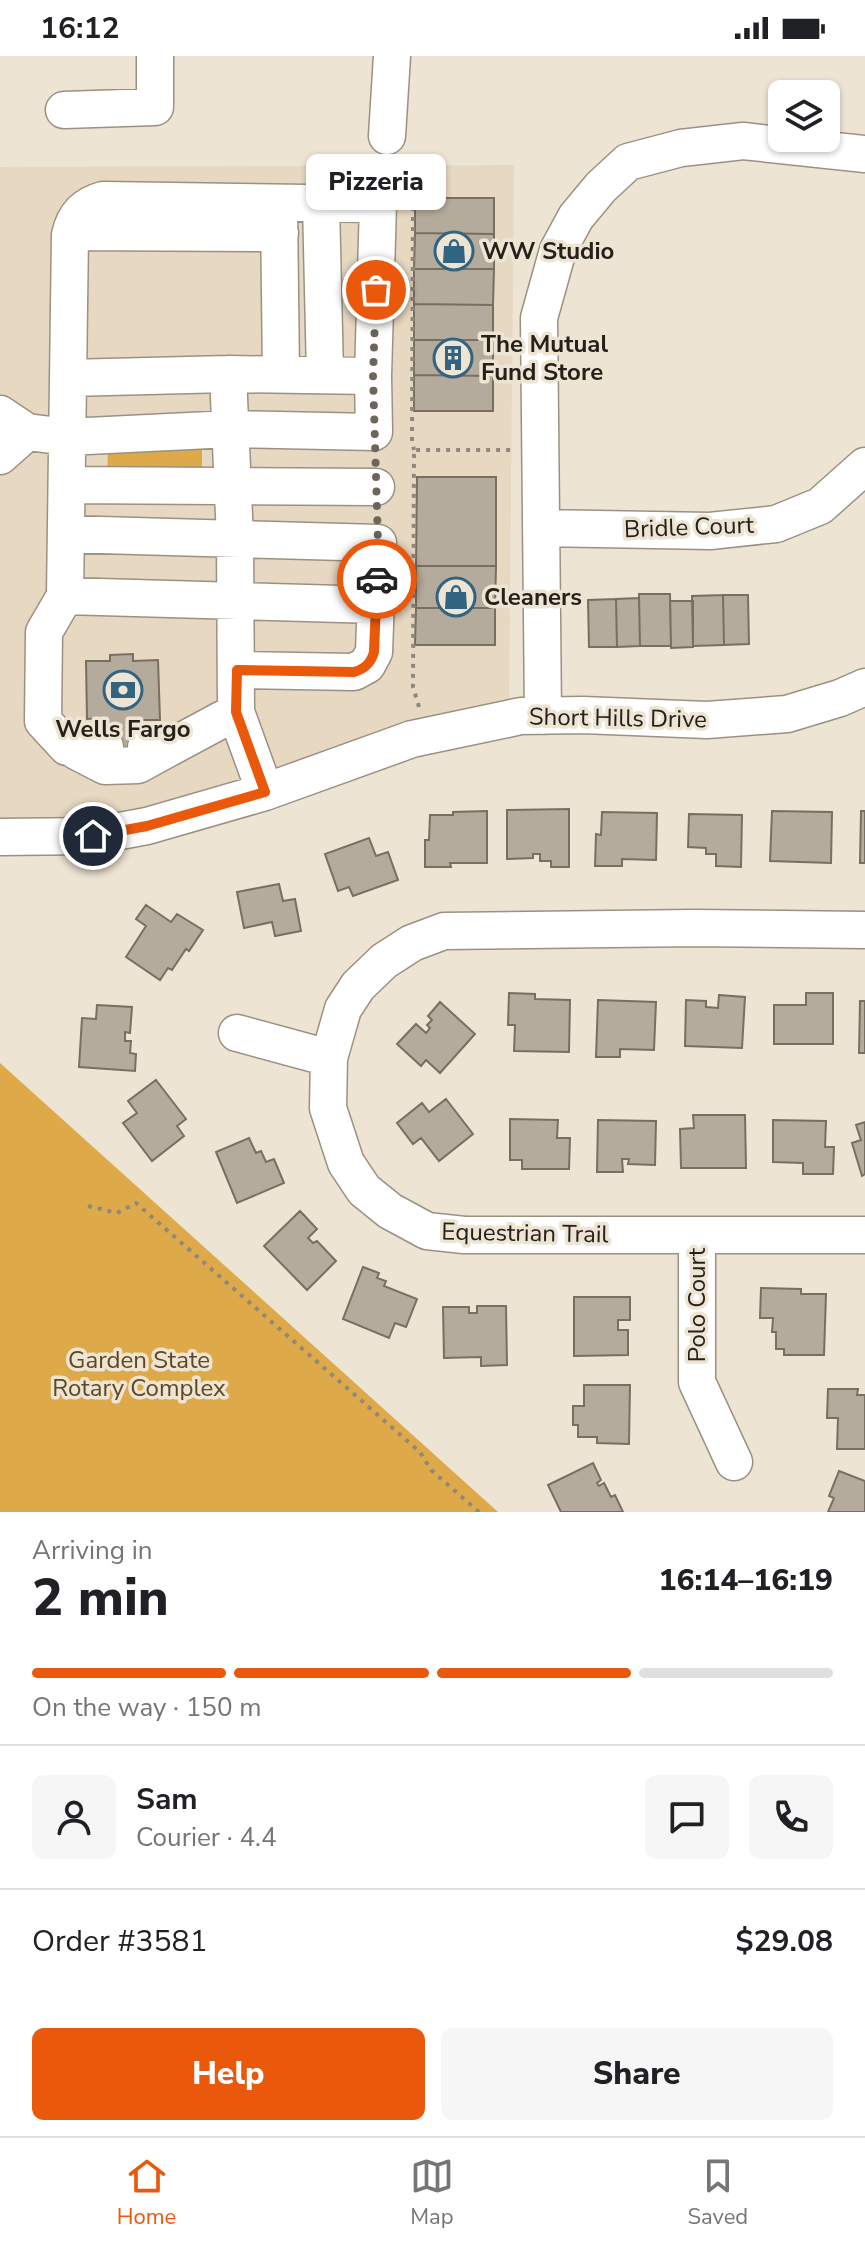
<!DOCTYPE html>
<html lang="en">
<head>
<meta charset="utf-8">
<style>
	:root { --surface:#fff; --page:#f6f6f6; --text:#202124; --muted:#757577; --line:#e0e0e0; --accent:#ea580c }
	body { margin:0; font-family:"Nunito Sans",sans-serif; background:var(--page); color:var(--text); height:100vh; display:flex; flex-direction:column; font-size:30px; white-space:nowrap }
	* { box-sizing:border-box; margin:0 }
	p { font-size:26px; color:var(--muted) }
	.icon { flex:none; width:44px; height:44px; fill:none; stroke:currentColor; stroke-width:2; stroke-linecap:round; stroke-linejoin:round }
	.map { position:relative; height:1456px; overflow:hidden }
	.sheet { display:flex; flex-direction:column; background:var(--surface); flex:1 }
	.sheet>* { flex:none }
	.controls { position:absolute; left:768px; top:24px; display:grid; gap:16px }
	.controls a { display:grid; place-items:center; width:72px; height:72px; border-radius:12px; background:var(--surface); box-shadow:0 2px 6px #0004; font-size:40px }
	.pin { position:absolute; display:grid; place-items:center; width:68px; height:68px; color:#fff; margin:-34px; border:4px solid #fff; border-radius:50%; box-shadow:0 2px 8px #0007 }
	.courier { position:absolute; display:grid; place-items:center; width:80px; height:80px; margin:-40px; border:6px solid #ea580c; border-radius:50%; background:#fff; color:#222; box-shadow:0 2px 10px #0007 }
	.bubble { position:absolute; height:56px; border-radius:12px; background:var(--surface); box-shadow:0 2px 6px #0004; font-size:26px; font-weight:800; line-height:56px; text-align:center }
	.summary em { font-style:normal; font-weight:800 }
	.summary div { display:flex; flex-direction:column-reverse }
	.summary { display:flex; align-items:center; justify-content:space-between; height:136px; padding:0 32px }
	h1 { font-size:52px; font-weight:800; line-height:60px }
	.bar { display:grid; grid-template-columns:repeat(4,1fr); gap:12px 8px; align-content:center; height:96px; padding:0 32px }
	.bar i { height:10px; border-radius:6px; background:var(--line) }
	.bar .on { background:var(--accent) }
	.bar p { grid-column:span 4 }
	.line { display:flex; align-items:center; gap:20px; padding:0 32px; border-top:2px solid var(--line) }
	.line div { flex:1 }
	.round { display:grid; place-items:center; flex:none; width:84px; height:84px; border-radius:12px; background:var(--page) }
	.button { display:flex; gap:16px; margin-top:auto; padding:16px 32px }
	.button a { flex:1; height:92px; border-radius:12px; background:var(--accent); color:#fff; font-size:32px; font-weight:800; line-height:92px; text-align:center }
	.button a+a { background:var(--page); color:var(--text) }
	.status { display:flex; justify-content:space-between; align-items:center; height:56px; padding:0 40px; background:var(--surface); direction:ltr }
	.status svg { height:22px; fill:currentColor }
	.tabs { display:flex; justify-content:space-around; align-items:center; height:112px; border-top:2px solid var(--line); background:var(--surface); font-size:22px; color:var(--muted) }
	.tabs a { display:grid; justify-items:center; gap:4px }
	.tabs .on { color:var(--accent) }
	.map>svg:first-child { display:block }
</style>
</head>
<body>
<div class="status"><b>16:12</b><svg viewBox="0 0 49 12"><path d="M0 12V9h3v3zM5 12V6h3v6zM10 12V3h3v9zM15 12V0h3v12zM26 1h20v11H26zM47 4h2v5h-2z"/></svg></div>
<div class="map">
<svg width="865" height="1456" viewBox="0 0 865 1456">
	<rect width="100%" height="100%" fill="#eee4d3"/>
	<path fill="#e7d8c1" d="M514,109L509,662L265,736L0,781V111Z"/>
	<path fill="#dda949" d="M108,377H202V438H107Z
		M0,1007L498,1456H0Z"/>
	<path fill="#b5ab9c" stroke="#786f60" stroke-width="2" d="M415,142H494V178L415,177Z
		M415,177L494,178V213H414Z
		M414,213H494L493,249L414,248Z
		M414,248L493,249V284H414Z
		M414,284H493V320L414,319Z
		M414,319L493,320V355H414Z
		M417,421H496V510H416Z
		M416,510H496L495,552H416Z
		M639,538H670L671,590H640Z
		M723,539H748L749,588L724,589Z
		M723,539L724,589L693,590L692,540Z
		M639,542L640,590L617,591L616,543Z
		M616,543L617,591H589L588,544Z
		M670,545H693V591L671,592Z
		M416,552H495V589H415Z
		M133,598V605L158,604L160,664H140V693L105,694V662L87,663L86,605H110V599Z
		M569,753V811H551V805H540V798H533V802L507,803V754Z
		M487,755V807H450L451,811H425V784H429L430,759H453V756Z
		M772,755L832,756L831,807L770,805Z
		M861,755H865V807H860Z
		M602,756L657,757L656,804L622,803V810H595L596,778L601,779Z
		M689,758L742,759L741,811L716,810V798H706V792L688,791Z
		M369,782L376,800L388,796L398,824L353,840L349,831L338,835L325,798Z
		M279,828L283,845L295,843L301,875L275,880L272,866L244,872L237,836Z
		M146,849L171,866L177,858L203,874L189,895L186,893L172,914L168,912L160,924L126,901L146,870L136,863Z
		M509,937L535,938V943L570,944L569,996L514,995L515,969H508Z
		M806,937H833V988H774V949H806Z
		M719,939L745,941L742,992L685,990L686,944L706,945V951L718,952Z
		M598,944L656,946L654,994L620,993V1001H596Z
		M860,945H865V997H859Z
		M440,946L475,978L440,1017L426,1004L421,1010L397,988L416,968L426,977L430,972L427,969L432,964L428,960Z
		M97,949L132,951L130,977L125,976V985H131L130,997L136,998L135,1015L79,1011L82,962L96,963Z
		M156,1024L186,1063L177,1070L184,1080L152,1105L123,1067L137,1057L128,1045Z
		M446,1043L473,1078L439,1105L421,1082L413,1088L397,1067L422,1047L429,1056Z
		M693,1059H745L746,1112H681L680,1073L694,1072Z
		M510,1063L558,1064L557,1082H570L569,1113H522V1104H510Z
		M598,1064L656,1065L655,1109L628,1108L629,1103H622L623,1116H597Z
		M773,1064L826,1065L825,1091H834L833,1118H803V1107L773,1106Z
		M865,1066V1118L862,1120L852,1087L861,1084L856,1069Z
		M249,1082L256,1097L261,1095L266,1106L274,1103L284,1127L237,1147L216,1096Z
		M300,1155L317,1173L308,1182L313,1187L317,1185L336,1205L307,1234L264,1190Z
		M363,1211L379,1217L377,1222L386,1225L384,1230L417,1243L406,1271L395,1267L389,1282L343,1263Z
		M761,1232L801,1233V1238H826L824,1299H784V1293H776V1276H772L773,1262H760Z
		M574,1241H630V1264H618V1274H628V1299L574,1300Z
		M477,1250H506L507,1309L481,1310V1301L444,1302L443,1251H469V1257H477Z
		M584,1329H630L629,1388L597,1387V1381H578V1369H573V1350H584Z
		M828,1333H858L857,1339H865V1393H837L838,1362H827Z
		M593,1407L601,1424L597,1427L599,1430L604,1427L611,1441L615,1439L623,1456H561L548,1429Z
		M839,1415L865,1425V1456H828L834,1442L829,1440Z"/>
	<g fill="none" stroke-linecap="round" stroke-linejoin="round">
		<defs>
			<path id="minor" d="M64,54L155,51V0
				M387,80L392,0
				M321,147L325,319
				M279,152L281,318
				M71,176L280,177
				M228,318L235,483L236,656L265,736
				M68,322L228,318L373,320L378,148L103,144C84,149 74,161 70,179L65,540L44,576L43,665L67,691H105
				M0,358L27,376L67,381L230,373L374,376L373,320
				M0,400L27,376
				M67,429L376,431
				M541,472L710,475L776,468L820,450L865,410
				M66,478L378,487L374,596L367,609L354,616L237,614
				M65,540L376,549
				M543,660L539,262L558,194L576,161L601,131L628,106L681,92L743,85L865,98
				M146,691L169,692L236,656
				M76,695L105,710L138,709L169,692
				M0,781L93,780L147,770L265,736L412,683L521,660L583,659L707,664L787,658L840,642L865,631
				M865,874L694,872L444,875L412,887L384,905L358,930L343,953L329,1002L328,1052L346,1107L364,1134L390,1155L427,1175L464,1179H865
				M237,977L329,1002
				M697,1180V1326L734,1406"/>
		</defs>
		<use href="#minor" stroke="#9b9182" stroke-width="39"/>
		<path stroke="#8f887c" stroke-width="4" stroke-dasharray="4 6" stroke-linecap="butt" d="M406,148H413L412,386L414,394
			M419,651L413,631L414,394H511
			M88,1150L117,1157L136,1147L420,1396L431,1414L479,1456"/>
		<use href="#minor" stroke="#fff" stroke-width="36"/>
	</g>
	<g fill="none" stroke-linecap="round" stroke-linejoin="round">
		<path stroke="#6b655b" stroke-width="8" stroke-dasharray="0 14.4" d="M376,234L373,320L378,487L377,523"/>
		<path stroke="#ea580c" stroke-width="10" d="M93,780L147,770L265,736L236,656L237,614L354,616C365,613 371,607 374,596L377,523"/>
	</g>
	<defs>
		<symbol id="shop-ring" viewBox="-11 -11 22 22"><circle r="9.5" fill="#eee4d3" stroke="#326481" stroke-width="1.5"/><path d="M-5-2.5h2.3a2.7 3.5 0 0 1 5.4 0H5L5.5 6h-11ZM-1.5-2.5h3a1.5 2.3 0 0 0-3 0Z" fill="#326481"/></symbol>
		<symbol id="building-ring" viewBox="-11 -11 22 22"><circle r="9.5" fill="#eee4d3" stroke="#326481" stroke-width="1.5"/><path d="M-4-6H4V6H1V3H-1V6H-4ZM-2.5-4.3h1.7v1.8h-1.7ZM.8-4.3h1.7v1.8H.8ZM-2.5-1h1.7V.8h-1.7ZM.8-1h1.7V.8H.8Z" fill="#326481"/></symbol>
		<symbol id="bank-ring" viewBox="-11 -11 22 22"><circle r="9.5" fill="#eee4d3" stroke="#326481" stroke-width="1.5"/><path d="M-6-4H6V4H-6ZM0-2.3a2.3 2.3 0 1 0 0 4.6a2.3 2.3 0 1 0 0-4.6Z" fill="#326481"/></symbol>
	</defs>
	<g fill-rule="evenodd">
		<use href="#shop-ring" x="432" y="173" width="44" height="44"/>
		<use href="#building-ring" x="431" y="280" width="44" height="44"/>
		<use href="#shop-ring" x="434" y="519" width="44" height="44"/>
		<use href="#bank-ring" x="101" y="612" width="44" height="44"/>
	</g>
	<g text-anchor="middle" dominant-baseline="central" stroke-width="7" stroke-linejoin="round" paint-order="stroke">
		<g font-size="24" font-weight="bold" fill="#24201a" stroke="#eee4d3" text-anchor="start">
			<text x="482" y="195">WW Studio</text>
			<text x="481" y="288">The Mutual<tspan x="481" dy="28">Fund Store</tspan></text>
			<text x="484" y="541">Cleaners</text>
			<text x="123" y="673" text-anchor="middle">Wells Fargo</text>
		</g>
		<g font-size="24" fill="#24201a" stroke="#eee4d3">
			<text transform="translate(689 471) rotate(-2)">Bridle Court</text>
			<text transform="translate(618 662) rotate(1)">Short Hills Drive</text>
			<text transform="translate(525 1177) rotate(1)">Equestrian Trail</text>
			<text transform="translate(697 1249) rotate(-90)">Polo Court</text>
		</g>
		<g font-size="24" fill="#5f4820" stroke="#eee4d3">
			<text x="139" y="1304">Garden State<tspan x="139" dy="28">Rotary Complex</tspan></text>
		</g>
	</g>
</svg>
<div class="controls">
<a><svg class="icon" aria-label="layers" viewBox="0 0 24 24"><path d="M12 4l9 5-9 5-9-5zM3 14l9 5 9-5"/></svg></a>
</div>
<div class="pin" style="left:376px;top:234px;background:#ea580c"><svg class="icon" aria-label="bag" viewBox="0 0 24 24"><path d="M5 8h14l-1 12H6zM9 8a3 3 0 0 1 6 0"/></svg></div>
<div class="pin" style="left:93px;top:780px;background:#1f2937"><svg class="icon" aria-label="home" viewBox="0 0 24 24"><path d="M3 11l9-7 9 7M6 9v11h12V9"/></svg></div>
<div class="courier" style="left:377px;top:523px"><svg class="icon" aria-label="car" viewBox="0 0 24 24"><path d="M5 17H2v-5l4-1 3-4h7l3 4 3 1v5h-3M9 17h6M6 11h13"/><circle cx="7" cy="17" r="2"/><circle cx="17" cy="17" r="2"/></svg></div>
<div class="bubble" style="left:306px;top:98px;width:140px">Pizzeria</div>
</div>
<section class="sheet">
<div class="summary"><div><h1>2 min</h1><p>Arriving in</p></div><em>16:14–16:19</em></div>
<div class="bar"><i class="on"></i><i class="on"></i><i class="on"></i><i></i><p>On the way · 150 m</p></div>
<div class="line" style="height:144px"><a class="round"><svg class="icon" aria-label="person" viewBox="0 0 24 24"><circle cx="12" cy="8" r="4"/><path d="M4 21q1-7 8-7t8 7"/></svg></a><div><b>Sam</b><p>Courier · 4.4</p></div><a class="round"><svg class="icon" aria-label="chat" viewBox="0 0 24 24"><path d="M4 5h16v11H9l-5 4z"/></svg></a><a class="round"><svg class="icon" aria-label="phone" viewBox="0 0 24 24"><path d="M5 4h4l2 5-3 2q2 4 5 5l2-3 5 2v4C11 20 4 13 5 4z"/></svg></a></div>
<div class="line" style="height:104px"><div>Order #3581</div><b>$29.08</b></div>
<div class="button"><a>Help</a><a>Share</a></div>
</section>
<nav class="tabs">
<a class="on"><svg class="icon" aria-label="home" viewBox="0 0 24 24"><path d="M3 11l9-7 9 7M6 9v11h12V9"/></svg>Home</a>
<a><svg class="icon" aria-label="map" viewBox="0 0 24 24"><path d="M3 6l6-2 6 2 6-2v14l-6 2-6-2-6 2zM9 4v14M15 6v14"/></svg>Map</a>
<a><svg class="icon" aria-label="saved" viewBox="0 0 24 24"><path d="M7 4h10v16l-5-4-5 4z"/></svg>Saved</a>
</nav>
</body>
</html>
